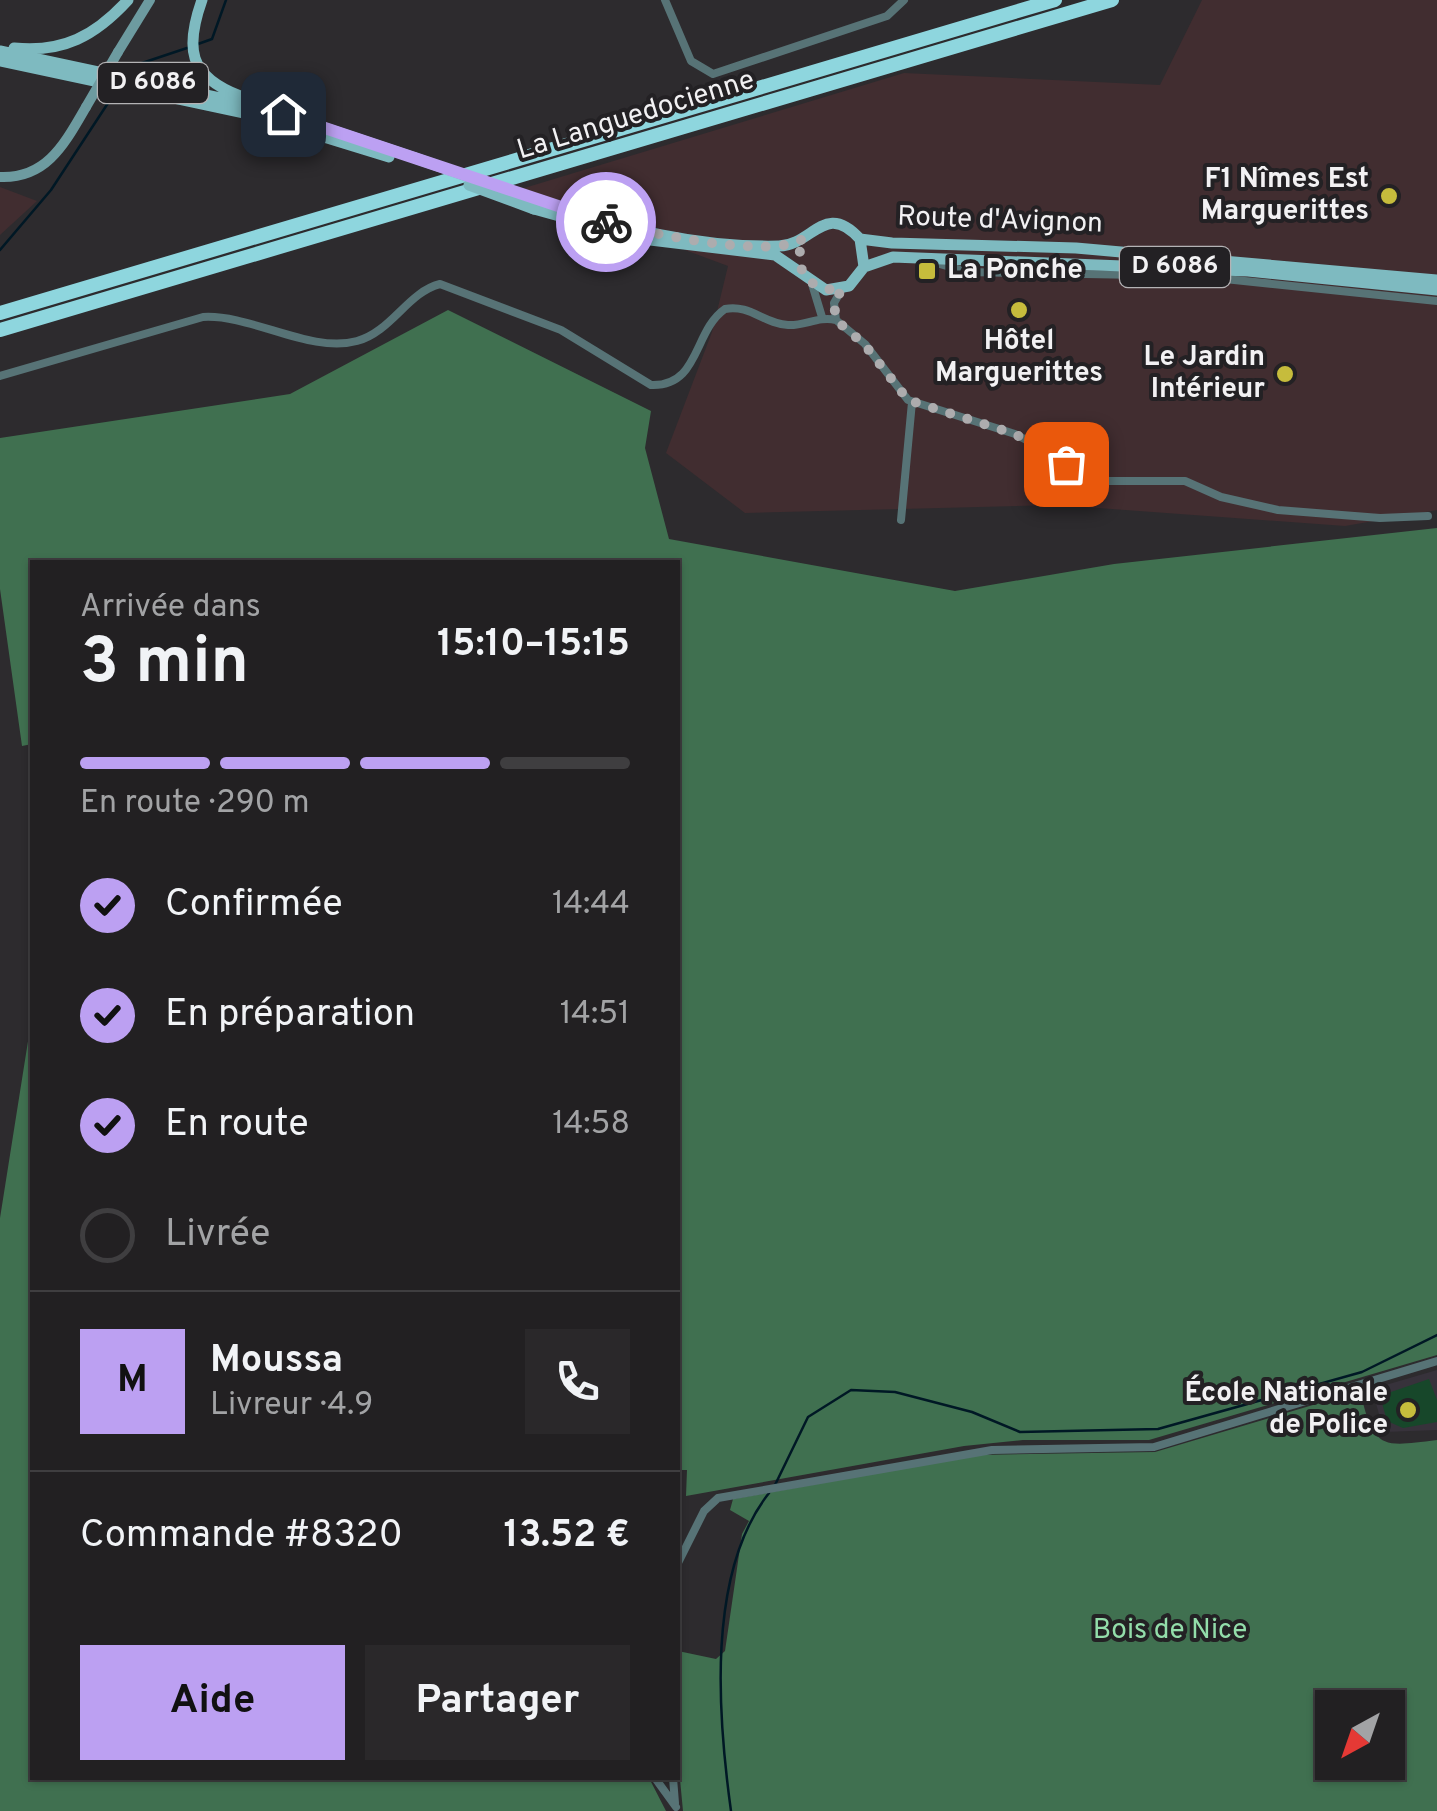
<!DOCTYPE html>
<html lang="fr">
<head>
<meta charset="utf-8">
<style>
	:root { --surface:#222022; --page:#2a282a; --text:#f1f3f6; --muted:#a2a3a5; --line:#3f3e40; --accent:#bca0f2 }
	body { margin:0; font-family:Overpass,sans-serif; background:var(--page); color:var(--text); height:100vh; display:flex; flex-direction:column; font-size:38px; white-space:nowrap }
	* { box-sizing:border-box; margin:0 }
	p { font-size:32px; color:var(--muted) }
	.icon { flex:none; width:55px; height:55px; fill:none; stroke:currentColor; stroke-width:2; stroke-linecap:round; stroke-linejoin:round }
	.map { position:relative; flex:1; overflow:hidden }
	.sheet { position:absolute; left:30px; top:560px; width:650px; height:1220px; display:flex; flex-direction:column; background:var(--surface); border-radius:0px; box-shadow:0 2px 8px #0004,0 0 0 2px var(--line) }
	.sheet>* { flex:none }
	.needle { width:65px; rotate:220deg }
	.fabs { position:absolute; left:1315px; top:1690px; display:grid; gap:20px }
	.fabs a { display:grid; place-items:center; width:90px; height:90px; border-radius:0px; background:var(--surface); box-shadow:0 2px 8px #0004,0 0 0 2px var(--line); font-size:50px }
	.pin { position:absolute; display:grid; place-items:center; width:85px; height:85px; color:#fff; margin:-42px; border-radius:20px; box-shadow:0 5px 15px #0006 }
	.courier { position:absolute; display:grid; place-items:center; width:100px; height:100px; margin:-50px; border:8px solid #bca0f2; border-radius:50%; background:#fff; color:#222; box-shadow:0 2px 12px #0007 }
	.overview em { font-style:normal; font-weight:700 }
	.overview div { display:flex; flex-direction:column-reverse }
	.overview { display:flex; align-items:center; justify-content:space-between; height:170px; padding:0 50px }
	h1 { font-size:65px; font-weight:700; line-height:75px }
	.bar { display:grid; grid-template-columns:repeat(4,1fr); gap:15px 10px; align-content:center; height:120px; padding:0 50px }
	.bar i { height:12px; border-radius:8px; background:var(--line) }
	.bar .on { background:var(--accent) }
	.bar p { grid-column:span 4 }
	.line { display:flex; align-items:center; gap:25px; padding:0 50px; border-top:2px solid var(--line) }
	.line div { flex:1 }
	.round { display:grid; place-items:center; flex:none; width:105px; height:105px; border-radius:0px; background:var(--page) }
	ol { padding:0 50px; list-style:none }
	li { display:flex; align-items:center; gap:30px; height:110px }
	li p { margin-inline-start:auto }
	li .icon { padding:10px; border-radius:50%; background:var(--accent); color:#111; stroke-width:4 }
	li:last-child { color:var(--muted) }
	li i { width:55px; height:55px; border:5px solid var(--line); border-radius:50% }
	.cta { display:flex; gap:20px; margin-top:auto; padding:20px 50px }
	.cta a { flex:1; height:115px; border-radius:0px; background:var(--accent); color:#111; font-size:40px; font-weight:700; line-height:115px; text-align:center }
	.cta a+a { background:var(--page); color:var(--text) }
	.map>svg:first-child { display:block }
</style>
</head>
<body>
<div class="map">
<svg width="1437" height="1811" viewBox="0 0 1437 1811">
	<rect width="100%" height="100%" fill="#2d2b2e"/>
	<path fill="#37323b" d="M1437,1370V1430L1384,1432L1372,1389Z"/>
	<path fill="#412d30" d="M1202,0H1437V510L1345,526L1057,505L745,513L666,453L712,332L728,266L521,189L904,73L1160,85Z
		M0,187L37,201L0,235Z"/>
	<path fill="#17472a" d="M1429,1379L1437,1400V1422L1403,1428L1387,1421L1382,1403L1385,1394Z"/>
	<path fill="#407050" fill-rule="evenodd" d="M448,310L651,411L645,448L669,539L955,591L1114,564L1437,528V1355L1149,1440H1023L964,1446L686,1496L687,1470H678V562H32V744L22,746L0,589V438L290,394Z
		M32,1016V1778H649L666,1811H0V1218Z
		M1360,1391C1374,1450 1381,1447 1437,1440V1811H683L678,1758V1651L716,1659L725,1651L742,1534L749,1521L730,1510L733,1499L978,1455L1155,1452ZM1332,1708H1388V1762H1332Z"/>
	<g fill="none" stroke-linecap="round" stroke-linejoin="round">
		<path stroke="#001825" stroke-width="2.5" d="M198,44L212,39L226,0
			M136,65L187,48
			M0,250L51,190L110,100
			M774,1487L808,1417L851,1390L895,1392L972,1412L1020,1432L1158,1429L1362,1372L1437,1335
			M731,1811C718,1717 706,1573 769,1493"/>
		<path stroke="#577376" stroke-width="8" d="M665,0L691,61L713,74L887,16L904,0
			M933,262L967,272L1196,276L1437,301
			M812,284L822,317
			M842,289L834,303L836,320L865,344L908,400L1015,434L1103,481H1185L1221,497L1278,510L1380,518L1428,516
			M0,376L203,317C251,314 311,354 357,341C391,332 408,292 440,284L561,330L651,385C700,387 693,331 725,309C750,304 764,324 788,325C805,326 818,316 836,320
			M901,520L912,402
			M678,1563L704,1511L718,1498L992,1450L1154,1447L1437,1361
			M655,1778L676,1807
			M673,1778L675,1803"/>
		<path stroke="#6d9ba0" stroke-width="10" d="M118,52L150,0
			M0,177C47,179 65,143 86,107"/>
		<path stroke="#7ebac0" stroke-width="11" d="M202,0C185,48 188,76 240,96
			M14,48C63,53 95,36 128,0
			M0,51L262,107L415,158
			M0,61L249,114L389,157
			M534,209L642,239L775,255L826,290L849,286L864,267L860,239C825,200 813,245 779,246C699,248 620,228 544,203
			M860,239L892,243L1076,248L1437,280
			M864,267L893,257L1248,271L1437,290"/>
		<path stroke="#8ed6de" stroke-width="14" d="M0,313L1055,0
			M0,330L1112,0"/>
		<path stroke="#6d9ba0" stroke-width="10" d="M86,107L118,52"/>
		<path stroke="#7ebac0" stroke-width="11" d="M415,158L544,203
			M469,185L534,209"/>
	</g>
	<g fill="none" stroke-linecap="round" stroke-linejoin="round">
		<path stroke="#adacae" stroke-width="10" stroke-dasharray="0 18" d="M606,222C644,232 773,261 804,238C790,268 810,294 842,289L834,303L836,320L864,344L908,400L1015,434L1066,464"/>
		<path stroke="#bca0f2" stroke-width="12" d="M283,114L606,222"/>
	</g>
	<g fill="#c6bc3c" stroke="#232124" stroke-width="4">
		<circle cx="1389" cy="196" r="10"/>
		<rect x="917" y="261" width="20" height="20" rx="5"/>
		<circle cx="1019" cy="310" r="10"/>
		<circle cx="1285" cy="374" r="10"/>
		<circle cx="1408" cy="1410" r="10"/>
	</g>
	<g text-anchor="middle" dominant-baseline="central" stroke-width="8" stroke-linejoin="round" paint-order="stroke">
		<g fill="#232124" stroke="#b4b3b5" stroke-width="2.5">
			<rect x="98" y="63" width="110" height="40" rx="8"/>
			<rect x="1120" y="247" width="110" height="40" rx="8"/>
		</g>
		<g font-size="25" font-weight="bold" fill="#f2f1f3">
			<text x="153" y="83">D 6086</text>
			<text x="1175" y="267">D 6086</text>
		</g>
		<g font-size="28" fill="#f2f1f3" stroke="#232124">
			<text transform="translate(636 116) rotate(-17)">La Languedocienne</text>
			<text transform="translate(1000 221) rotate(2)">Route d'Avignon</text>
		</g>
		<g font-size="28" font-weight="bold" fill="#f2f1f3" stroke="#232124" text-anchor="end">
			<text x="1369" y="180">F1 Nîmes Est<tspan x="1369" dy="32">Marguerittes</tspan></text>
			<text x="947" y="271" text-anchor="start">La Ponche</text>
			<text x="1019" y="342" text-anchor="middle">Hôtel<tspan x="1019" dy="32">Marguerittes</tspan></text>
			<text x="1265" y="358">Le Jardin<tspan x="1265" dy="32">Intérieur</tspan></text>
			<text x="1388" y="1394">École Nationale<tspan x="1388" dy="32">de Police</tspan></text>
		</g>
		<g font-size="28" fill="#93ddaa" stroke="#232124">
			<text x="1170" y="1631">Bois de Nice</text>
		</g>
	</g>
</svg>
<div class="fabs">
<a><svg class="needle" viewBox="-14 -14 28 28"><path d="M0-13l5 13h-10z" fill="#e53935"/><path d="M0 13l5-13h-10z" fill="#a2a3a5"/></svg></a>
</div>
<div class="pin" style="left:1066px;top:464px;background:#ea580c"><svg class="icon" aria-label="bag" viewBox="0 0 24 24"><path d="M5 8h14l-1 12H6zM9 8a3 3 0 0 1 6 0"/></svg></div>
<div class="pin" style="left:283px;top:114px;background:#1f2937"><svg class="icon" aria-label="home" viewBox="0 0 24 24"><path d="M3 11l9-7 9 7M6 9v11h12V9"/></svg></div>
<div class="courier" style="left:606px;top:222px"><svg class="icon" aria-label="bike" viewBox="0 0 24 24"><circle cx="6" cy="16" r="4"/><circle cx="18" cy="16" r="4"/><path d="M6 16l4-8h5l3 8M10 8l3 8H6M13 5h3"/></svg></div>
<section class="sheet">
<div class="overview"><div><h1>3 min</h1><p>Arrivée dans</p></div><em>15:10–15:15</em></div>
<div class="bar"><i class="on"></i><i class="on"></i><i class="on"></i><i></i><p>En route · 290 m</p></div>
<ol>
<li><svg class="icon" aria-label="check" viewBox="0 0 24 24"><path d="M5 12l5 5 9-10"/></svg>Confirmée<p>14:44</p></li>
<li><svg class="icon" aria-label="check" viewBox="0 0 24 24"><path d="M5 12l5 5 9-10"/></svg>En préparation<p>14:51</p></li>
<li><svg class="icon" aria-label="check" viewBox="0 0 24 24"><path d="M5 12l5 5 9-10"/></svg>En route<p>14:58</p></li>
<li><i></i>Livrée</li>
</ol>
<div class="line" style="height:180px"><b class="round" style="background:var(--accent);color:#111">M</b><div><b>Moussa</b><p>Livreur · 4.9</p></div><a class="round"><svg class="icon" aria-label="phone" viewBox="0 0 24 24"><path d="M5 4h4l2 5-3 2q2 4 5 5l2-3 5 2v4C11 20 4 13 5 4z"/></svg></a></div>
<div class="line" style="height:130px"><div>Commande #8320</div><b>13.52 €</b></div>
<div class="cta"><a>Aide</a><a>Partager</a></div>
</section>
</div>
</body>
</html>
